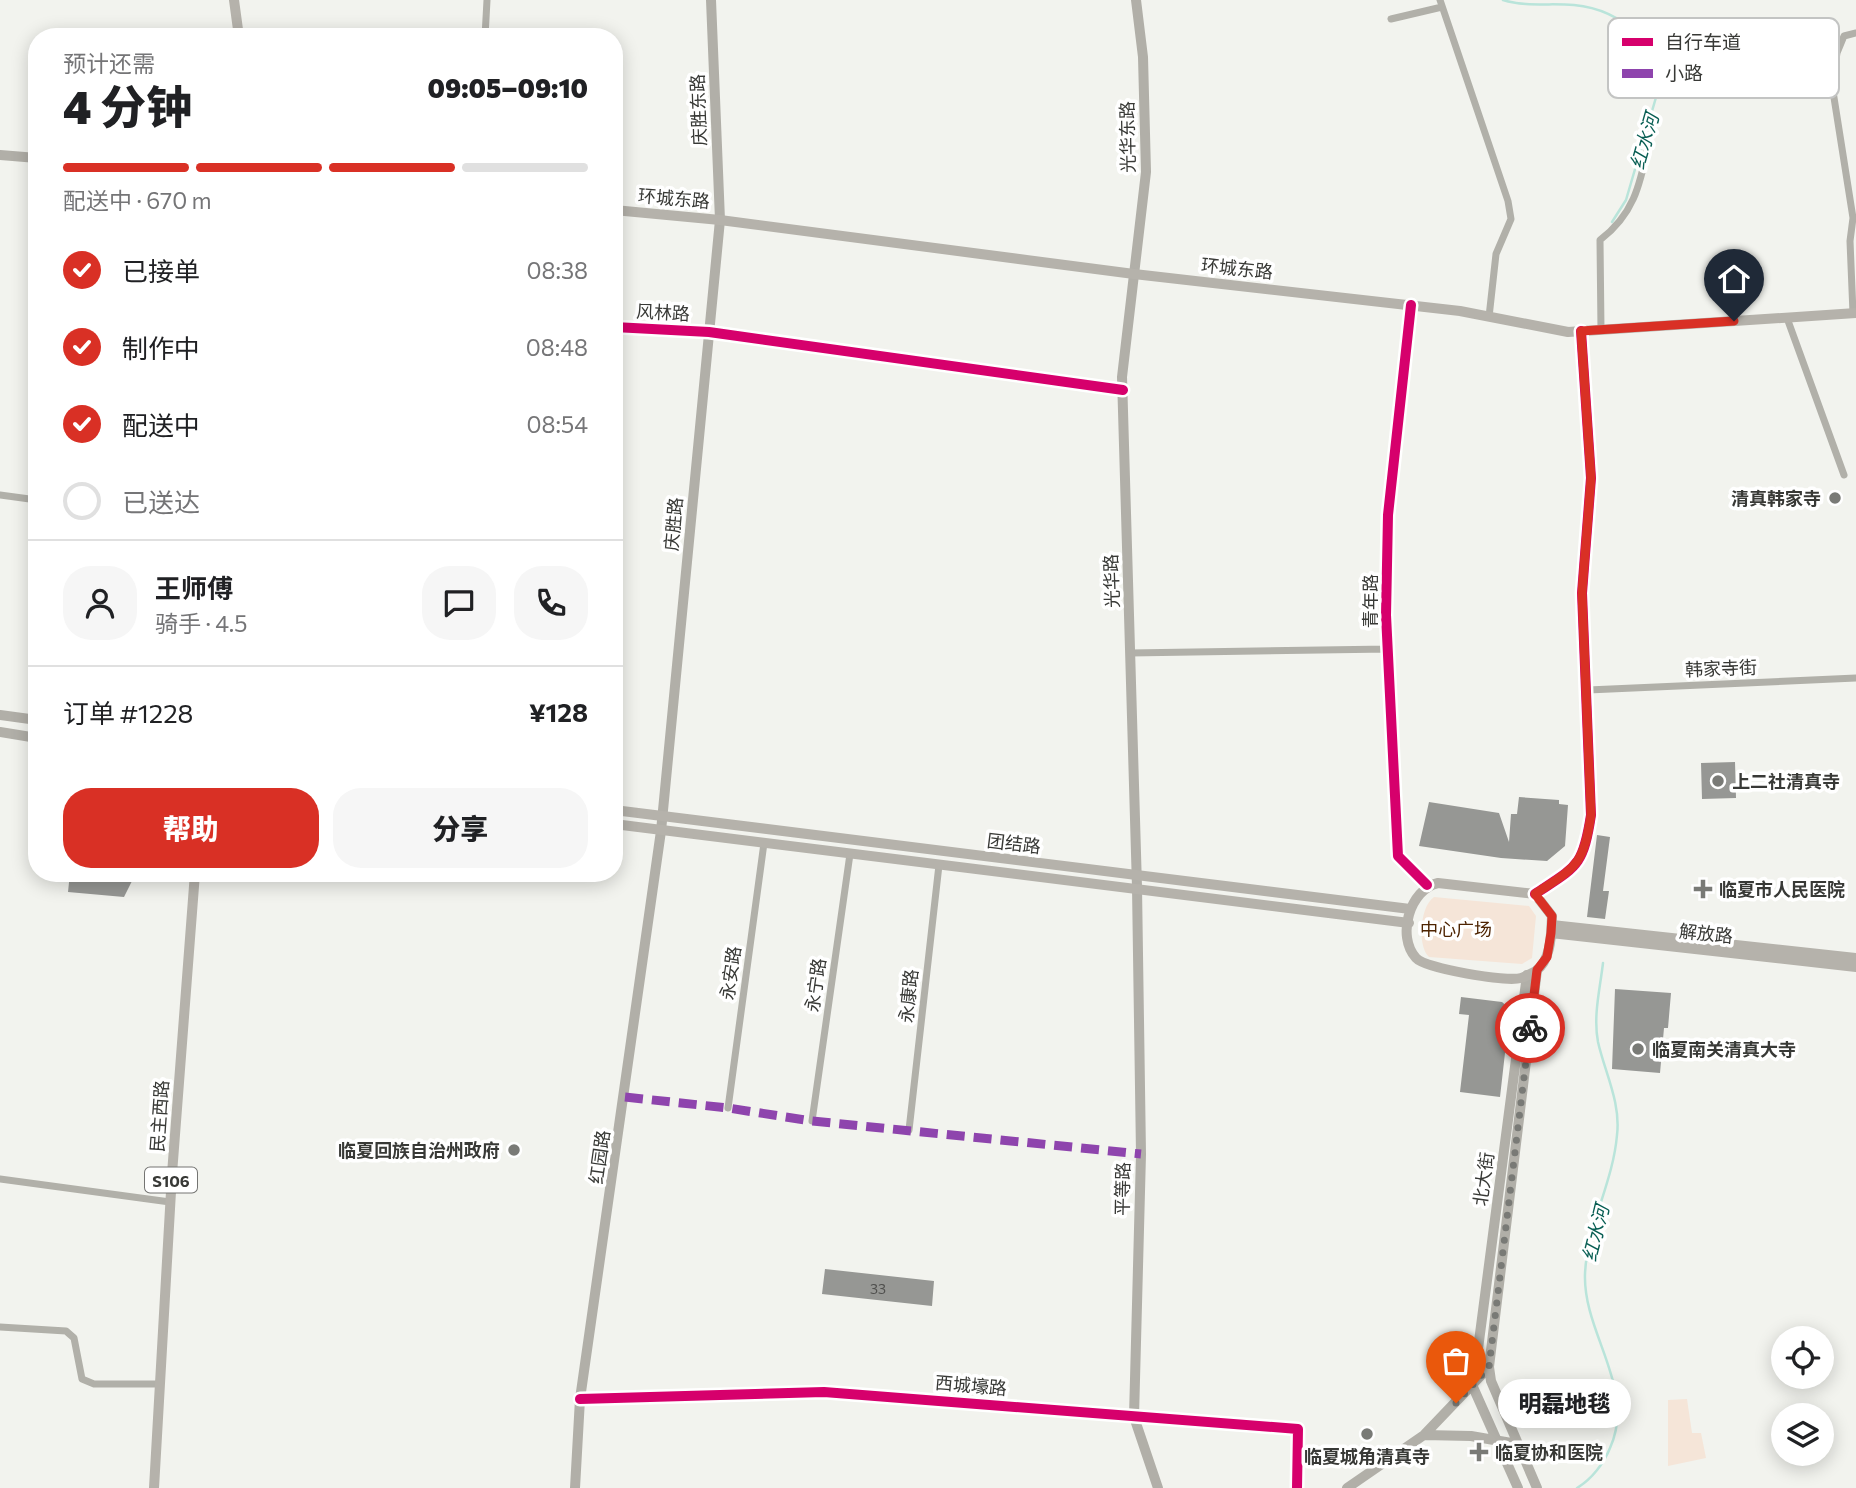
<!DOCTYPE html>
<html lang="zh">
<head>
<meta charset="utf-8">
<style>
	:root { --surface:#fff; --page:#f6f6f6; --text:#202124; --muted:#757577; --line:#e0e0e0; --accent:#d93025 }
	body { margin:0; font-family:Commissioner,"Noto Sans SC",sans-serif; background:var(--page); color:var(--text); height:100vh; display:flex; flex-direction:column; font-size:26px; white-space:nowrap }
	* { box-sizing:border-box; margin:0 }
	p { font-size:23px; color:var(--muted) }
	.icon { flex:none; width:38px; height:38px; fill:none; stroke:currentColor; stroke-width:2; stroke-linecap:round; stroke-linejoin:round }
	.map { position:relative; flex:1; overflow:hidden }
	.side { position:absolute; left:28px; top:28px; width:595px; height:854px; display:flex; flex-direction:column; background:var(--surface); border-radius:28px; box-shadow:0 4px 18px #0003 }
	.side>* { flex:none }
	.tools { position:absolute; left:1771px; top:1326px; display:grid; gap:14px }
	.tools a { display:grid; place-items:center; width:63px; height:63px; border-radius:50%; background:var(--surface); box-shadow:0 4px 18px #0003; font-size:35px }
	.pin { position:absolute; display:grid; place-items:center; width:60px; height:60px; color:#fff; margin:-72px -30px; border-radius:50% 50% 50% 0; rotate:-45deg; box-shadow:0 0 7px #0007 }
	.pin .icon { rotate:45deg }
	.courier { position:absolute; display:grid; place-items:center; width:70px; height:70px; margin:-35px; border:5px solid #d93025; border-radius:50%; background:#fff; color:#222; box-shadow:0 2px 9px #0007 }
	.bubble { position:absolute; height:49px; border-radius:24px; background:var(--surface); box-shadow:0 4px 18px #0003; font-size:23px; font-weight:800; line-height:49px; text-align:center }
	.overview em { font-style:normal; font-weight:800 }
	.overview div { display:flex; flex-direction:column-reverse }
	.overview { display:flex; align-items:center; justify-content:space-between; height:119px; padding:0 35px }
	h1 { font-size:46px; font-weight:800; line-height:52px }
	.bar { display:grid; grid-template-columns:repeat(4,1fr); gap:10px 7px; align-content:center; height:84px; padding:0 35px }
	.bar i { height:9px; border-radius:5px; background:var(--line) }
	.bar .current { background:var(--accent) }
	.bar p { grid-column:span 4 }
	.line { display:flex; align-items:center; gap:18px; padding:0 35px; border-top:2px solid var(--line) }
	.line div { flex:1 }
	.round { display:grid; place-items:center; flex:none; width:74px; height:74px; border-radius:28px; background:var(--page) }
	ol { padding:0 35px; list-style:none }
	li { display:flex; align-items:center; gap:21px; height:77px }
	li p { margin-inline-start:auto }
	li .icon { padding:7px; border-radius:50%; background:var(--accent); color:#fff; stroke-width:4 }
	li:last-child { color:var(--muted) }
	li i { width:38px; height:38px; border:4px solid var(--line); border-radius:50% }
	.cta { display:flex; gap:14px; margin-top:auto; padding:14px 35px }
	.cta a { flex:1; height:80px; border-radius:28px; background:var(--accent); color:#fff; font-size:28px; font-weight:800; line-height:80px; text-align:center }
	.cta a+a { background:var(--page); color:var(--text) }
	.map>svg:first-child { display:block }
</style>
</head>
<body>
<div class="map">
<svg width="1856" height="1488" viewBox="0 0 1856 1488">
	<rect width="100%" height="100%" fill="#f2f3ee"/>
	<path fill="#f5e5d8" d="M1434,897L1529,906L1536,916L1532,958L1522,964L1429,957C1417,946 1420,906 1434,897Z
		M1687,1399L1692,1433H1701L1706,1458L1668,1466V1400Z"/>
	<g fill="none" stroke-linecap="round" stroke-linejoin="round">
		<path stroke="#b9e4da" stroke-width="2.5" d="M1503,0C1526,7 1551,3 1574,5C1623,10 1659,44 1657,94L1626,200L1612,222
			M1577,1488C1592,1479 1604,1463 1610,1448C1637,1388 1583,1334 1585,1274C1587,1226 1613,1183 1617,1135C1621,1103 1605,1073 1598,1042C1593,1016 1600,989 1603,963"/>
	</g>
	<path fill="#969794" d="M1735,762L1736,798L1702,799L1701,763Z
		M1519,797L1559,800V804L1568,805L1565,846L1547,861L1501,858L1419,846L1429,802L1499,813L1509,842L1511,814H1517Z
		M1597,835L1610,837L1603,891H1609L1605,919L1587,917Z
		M70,873H136L124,897L68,892Z
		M1615,989L1671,993L1668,1028H1664L1660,1073L1612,1069Z
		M1461,997L1502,1002L1510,1009L1500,1097L1460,1092L1469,1015L1459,1014Z
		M825,1269L934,1281L932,1306L822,1294Z"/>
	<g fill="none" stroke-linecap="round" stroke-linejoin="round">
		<path stroke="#b1b0a9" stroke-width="7" d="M1440,0L1508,201L1511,219L1496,254L1489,317
			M1391,19L1442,7
			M485,37L487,0
			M1411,305L1388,515L1386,615L1398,856L1427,885
			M1853,313L1850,241L1853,218L1832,85L1837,53L1844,36L1856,33
			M1787,318L1844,475
			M614,327L709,332L1123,390
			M1601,330L1600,240C1633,215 1640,186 1648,146
			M0,495L37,500
			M1130,653L1388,649
			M1588,690L1856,678
			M1535,894C1577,866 1583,867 1591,815L1582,593L1591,478L1581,331
			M728,1108L764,843
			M812,1121L850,854
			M909,1130L939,865
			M0,1179L170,1202
			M0,1327L66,1331L74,1338L82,1379L94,1384H160
			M580,1399L824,1392L1298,1429L1297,1488"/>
		<path stroke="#b1afa8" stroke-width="10" d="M1136,0L1143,57L1146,172L1122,377L1137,887L1141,1154L1134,1417L1158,1488
			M0,155L37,158
			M0,715L37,720
			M0,732L37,738
			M1424,1435L1471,1436L1517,1444
			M575,1488L580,1399L661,831L720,220L711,0
			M1347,1488L1424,1435L1489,1367
			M1518,1488L1473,1387L1527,975
			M1537,1488L1491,1381L1489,1367L1537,970"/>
		<path stroke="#b5b2ab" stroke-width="10" d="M234,0L239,37
			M614,210L720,220L1134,274L1460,311L1568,332L1856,313
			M614,810L1410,909
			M614,824L1409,923
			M1438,883L1535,894L1552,916C1551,933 1552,959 1536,971C1532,973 1525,977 1521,978C1507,982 1426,969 1416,958C1396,936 1410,889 1438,883Z
			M1552,925L1856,958
			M1551,933L1856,967
			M154,1488L172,1174L195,873"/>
		<path stroke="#8e44ad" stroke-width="9" stroke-dasharray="18 9" stroke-linecap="butt" d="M625,1097L728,1108L812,1121L1141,1154"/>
		<defs>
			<path id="cycleway" d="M1411,305L1388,515L1386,615L1398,856L1427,885
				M614,327L709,332L1123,390
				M1535,894C1577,866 1583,867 1591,815L1582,593L1591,478L1581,331
				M580,1399L824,1392L1298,1429L1297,1488"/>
		</defs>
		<use href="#cycleway" stroke="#fff" stroke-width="15"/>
		<use href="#cycleway" stroke="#d6006c" stroke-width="10"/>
	</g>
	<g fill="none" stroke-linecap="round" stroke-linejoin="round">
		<path stroke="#797a76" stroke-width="7" stroke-dasharray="0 12.6" d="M1456,1403L1489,1367L1530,1028"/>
		<path stroke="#d93025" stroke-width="9" d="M1530,1028L1537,970L1547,957L1551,933L1552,916L1535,894C1577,866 1583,866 1591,815L1582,593L1591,478L1581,331L1734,321"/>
	</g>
	<g fill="#797a76" stroke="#fff" stroke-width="2.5">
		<circle cx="1835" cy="498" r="7"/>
		<circle cx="1718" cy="781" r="7"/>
		<path d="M1699.5 878.5h7v7h7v7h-7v7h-7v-7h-7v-7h7z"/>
		<circle cx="1638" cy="1049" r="7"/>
		<circle cx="514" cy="1150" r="7"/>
		<circle cx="1367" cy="1434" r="7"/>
		<path d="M1475.5 1441.5h7v7h7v7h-7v7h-7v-7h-7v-7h7z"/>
	</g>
	<g text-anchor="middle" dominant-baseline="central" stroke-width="7" stroke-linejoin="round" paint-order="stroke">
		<g font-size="14" fill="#50504e">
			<text x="878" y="1288">33</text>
		</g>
		<rect fill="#fff" stroke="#747472" stroke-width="2" x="145" y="1167.5" width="52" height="25" rx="5"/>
		<g font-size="16" font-weight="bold" fill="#383936">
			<text x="171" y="1180">S106</text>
		</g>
		<g font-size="18" fill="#383936" stroke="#fff">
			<text transform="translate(698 110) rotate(-92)">庆胜东路</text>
			<text transform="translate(1127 137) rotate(-91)">光华东路</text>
			<text transform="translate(674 198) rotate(5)">环城东路</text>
			<text transform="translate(1237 268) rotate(6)">环城东路</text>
			<text transform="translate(663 312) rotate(3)">风林路</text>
			<text transform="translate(673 524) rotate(-85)">庆胜路</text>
			<text transform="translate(1111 581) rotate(-92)">光华路</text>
			<text transform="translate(1370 601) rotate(-90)">青年路</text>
			<text transform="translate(1721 668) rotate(-2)">韩家寺街</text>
			<text transform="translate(1014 843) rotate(7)">团结路</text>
			<text transform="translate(1706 933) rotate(6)">解放路</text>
			<text transform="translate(730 973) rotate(-82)">永安路</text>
			<text transform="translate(815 985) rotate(-82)">永宁路</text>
			<text transform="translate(908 996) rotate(-84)">永康路</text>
			<text transform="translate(159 1116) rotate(-86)">民主西路</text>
			<text transform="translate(599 1157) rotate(-82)">红园路</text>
			<text transform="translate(1483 1179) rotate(-82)">北大街</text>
			<text transform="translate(1122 1189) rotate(-89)">平等路</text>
			<text transform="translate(971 1385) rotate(5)">西城壕路</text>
		</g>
		<g font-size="18" font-weight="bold" fill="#383936" stroke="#fff" text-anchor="start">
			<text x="1821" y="498" text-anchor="end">清真韩家寺</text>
			<text x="1732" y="781">上二社清真寺</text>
			<text x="1719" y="889">临夏市人民医院</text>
			<text x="1652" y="1049">临夏南关清真大寺</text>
			<text x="500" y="1150" text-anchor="end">临夏回族自治州政府</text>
			<text x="1495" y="1452">临夏协和医院</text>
			<text x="1367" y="1456" text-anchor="middle">临夏城角清真寺</text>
		</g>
		<g font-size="18" fill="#4e2402" stroke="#fff">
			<text x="1456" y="929">中心广场</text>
		</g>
		<g font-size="19" font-style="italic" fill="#085e53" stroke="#fff">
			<text transform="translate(1644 141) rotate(-74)">红水河</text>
			<text transform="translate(1595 1233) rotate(-76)">红水河</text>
		</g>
	</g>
	<rect x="1608" y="18" width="231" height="80" rx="10" fill="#fff" stroke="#c3c4c3" stroke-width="2"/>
	<rect x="1622" y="38" width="31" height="8" fill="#d6006c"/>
	<rect x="1622" y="69" width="31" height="9" fill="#8e44ad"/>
	<g font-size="19" fill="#383936">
		<text x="1665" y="49">自行车道</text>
		<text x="1665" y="80">小路</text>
	</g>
</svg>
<div class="tools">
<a><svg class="icon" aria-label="locate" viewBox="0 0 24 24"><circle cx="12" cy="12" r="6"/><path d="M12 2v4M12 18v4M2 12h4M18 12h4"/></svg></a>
<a><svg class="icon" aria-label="layers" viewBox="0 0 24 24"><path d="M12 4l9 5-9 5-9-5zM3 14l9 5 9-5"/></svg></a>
</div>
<div class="pin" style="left:1456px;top:1403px;background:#ea580c"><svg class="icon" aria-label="bag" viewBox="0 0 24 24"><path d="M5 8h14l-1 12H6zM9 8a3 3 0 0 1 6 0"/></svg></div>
<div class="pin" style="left:1734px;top:321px;background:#1f2937"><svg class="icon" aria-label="home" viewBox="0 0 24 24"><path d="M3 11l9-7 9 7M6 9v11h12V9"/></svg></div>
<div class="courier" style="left:1530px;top:1028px"><svg class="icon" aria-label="bike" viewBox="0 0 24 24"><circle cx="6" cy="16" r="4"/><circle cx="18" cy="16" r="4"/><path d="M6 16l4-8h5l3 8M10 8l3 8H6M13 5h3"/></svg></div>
<div class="bubble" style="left:1498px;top:1379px;width:133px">明磊地毯</div>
<section class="side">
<div class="overview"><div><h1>4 分钟</h1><p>预计还需</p></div><em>09:05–09:10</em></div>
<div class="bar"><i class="current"></i><i class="current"></i><i class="current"></i><i></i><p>配送中 · 670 m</p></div>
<ol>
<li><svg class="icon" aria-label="check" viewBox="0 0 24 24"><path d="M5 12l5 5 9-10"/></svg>已接单<p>08:38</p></li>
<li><svg class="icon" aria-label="check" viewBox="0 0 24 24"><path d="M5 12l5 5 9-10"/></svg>制作中<p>08:48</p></li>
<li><svg class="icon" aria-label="check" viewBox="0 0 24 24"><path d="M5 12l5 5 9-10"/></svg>配送中<p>08:54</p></li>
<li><i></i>已送达</li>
</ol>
<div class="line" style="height:126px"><a class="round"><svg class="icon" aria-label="person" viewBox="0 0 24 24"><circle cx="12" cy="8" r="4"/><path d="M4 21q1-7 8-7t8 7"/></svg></a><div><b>王师傅</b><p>骑手 · 4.5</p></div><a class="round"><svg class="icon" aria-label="chat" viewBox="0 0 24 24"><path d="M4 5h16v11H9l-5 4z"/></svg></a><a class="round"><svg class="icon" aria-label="phone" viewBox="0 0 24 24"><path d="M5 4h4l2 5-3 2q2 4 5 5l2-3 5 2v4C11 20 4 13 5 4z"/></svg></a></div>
<div class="line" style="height:91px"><div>订单 #1228</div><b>¥128</b></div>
<div class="cta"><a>帮助</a><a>分享</a></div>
</section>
</div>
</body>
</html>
